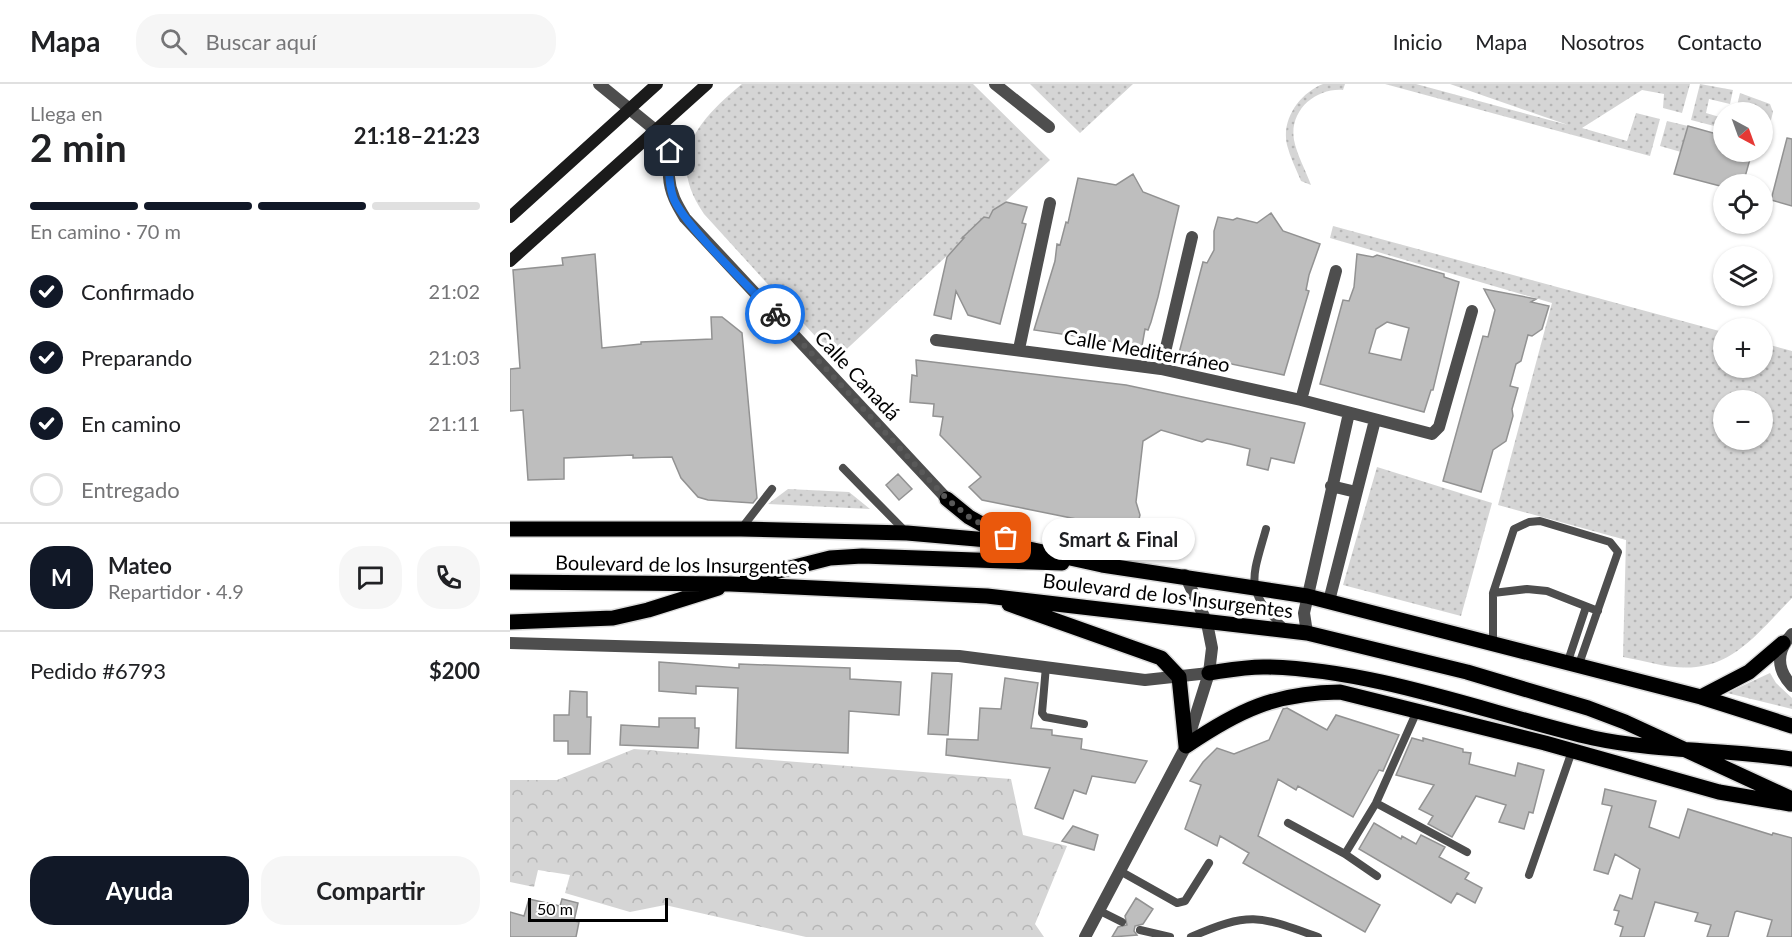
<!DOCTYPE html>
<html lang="es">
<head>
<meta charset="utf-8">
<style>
	:root { --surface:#fff; --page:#f6f6f6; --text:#202124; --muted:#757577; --line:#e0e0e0; --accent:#111827 }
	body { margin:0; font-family:Lato,sans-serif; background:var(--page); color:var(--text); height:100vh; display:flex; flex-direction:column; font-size:22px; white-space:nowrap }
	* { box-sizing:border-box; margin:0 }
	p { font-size:20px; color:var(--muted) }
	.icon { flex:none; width:33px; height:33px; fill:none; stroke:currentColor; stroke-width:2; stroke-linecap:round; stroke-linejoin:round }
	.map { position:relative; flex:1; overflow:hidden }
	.panel { display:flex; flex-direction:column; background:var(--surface); width:510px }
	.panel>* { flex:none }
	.needle { width:39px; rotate:139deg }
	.controls { position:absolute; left:1203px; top:18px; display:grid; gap:12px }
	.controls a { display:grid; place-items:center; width:60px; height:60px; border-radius:50%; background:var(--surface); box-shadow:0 2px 4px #0004; font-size:30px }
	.scale { position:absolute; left:18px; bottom:15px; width:140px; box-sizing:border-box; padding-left:6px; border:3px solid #000; border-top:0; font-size:16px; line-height:21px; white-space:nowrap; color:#000; -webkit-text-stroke:4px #fff; paint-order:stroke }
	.pin { position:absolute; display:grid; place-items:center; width:51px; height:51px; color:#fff; margin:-26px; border-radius:12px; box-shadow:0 3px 9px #0006 }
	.courier { position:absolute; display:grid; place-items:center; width:60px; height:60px; margin:-30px; border:4px solid #1a73e8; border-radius:50%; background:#fff; color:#222; box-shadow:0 2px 8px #0007 }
	.bubble { position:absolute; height:42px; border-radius:21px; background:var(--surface); box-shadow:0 2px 4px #0004; font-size:20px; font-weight:700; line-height:42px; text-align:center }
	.head em { font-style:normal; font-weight:700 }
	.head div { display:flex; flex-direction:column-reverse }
	.head { display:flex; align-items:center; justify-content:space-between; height:102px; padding:0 30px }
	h1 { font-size:39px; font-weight:700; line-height:45px }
	.bar { display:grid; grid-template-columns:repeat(4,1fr); gap:9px 6px; align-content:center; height:72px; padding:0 30px }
	.bar i { height:8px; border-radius:4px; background:var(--line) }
	.bar .selected { background:var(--accent) }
	.bar p { grid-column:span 4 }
	.line { display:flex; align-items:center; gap:15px; padding:0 30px; border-top:2px solid var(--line) }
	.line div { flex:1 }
	.round { display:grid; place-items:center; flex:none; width:63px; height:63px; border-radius:24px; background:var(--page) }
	ol { padding:0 30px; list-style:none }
	li { display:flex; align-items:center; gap:18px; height:66px }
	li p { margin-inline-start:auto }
	li .icon { padding:6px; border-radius:50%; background:var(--accent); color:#fff; stroke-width:4 }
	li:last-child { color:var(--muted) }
	li i { width:33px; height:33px; border:3px solid var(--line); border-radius:50% }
	.button { display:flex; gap:12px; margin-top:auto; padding:12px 30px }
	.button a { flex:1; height:69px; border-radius:24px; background:var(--accent); color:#fff; font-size:24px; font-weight:700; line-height:69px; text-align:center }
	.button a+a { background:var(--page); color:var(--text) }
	header { display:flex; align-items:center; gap:36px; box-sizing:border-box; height:84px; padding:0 30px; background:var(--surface); border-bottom:2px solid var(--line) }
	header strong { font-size:28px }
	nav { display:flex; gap:33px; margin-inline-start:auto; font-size:21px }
	.search { width:420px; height:54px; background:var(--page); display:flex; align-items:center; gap:15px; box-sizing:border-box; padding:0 21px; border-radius:24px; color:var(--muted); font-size:22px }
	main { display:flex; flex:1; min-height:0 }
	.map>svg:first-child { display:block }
</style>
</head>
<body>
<header>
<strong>Mapa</strong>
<div class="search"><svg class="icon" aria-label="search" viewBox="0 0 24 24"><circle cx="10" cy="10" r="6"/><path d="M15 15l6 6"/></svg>Buscar aquí</div>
<nav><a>Inicio</a><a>Mapa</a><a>Nosotros</a><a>Contacto</a></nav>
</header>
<main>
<section class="panel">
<div class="head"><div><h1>2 min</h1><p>Llega en</p></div><em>21:18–21:23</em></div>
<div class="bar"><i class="selected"></i><i class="selected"></i><i class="selected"></i><i></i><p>En camino · 70 m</p></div>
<ol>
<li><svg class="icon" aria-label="check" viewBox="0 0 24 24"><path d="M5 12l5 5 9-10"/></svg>Confirmado<p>21:02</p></li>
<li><svg class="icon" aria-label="check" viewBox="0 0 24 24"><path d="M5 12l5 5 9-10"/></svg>Preparando<p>21:03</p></li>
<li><svg class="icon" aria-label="check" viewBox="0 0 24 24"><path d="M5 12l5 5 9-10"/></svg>En camino<p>21:11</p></li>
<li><i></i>Entregado</li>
</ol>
<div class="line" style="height:108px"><b class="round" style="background:var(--accent);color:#fff">M</b><div><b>Mateo</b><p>Repartidor · 4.9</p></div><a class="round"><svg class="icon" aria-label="chat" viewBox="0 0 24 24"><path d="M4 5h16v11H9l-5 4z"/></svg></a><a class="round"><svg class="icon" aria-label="phone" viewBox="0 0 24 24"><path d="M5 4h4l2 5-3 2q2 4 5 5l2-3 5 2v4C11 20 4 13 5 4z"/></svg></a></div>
<div class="line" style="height:78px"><div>Pedido #6793</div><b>$200</b></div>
<div class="button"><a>Ayuda</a><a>Compartir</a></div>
</section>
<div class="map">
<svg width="1282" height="853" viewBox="0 0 1282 853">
	<defs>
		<pattern id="grass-dots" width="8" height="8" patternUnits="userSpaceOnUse" patternTransform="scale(1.5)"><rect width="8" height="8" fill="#d5d5d5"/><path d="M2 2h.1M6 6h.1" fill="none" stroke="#b5b5b5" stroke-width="1.8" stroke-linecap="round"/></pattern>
		<pattern id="park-crowns" width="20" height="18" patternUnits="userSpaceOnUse" patternTransform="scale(1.5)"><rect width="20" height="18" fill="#d5d5d5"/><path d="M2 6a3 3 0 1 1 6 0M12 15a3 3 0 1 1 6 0" fill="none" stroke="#b5b5b5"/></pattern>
	</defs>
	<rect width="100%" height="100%" fill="#fff"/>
	<path fill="url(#grass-dots)" fill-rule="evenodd" d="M232,0H463L540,76L326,275L194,130C155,74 187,37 232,0Z
		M520,0H623L570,49Z
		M813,0H835L833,6C806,4 779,26 784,56C787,71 796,87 801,101L791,97C786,85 780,73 777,61C771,35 790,9 813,0Z
		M875,0H906L1058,41L940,0H1180L1172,29L1153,24L1154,10L1132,6L1072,44L1117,57L1126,29L1150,35L1140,72Z
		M1190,0L1223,6L1220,20L1199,15L1196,29L1213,34L1212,44L1181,36Z
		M1230,9L1260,20L1263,28L1256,56L1253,55L1252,28H1236L1237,25L1227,22Z
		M1157,37L1178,42L1171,68L1150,62Z
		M823,142L1213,248L1214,284H1252L1253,259L1282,267V514C1255,541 1228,579 1186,583C1162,586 1136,577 1113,573L1116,456L988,421L1042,219L820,154ZM1214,316H1252V356H1214Z
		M867,383L982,419L951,532L833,501Z
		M278,405L339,408L360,425L258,420Z
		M1260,589L1266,599L1282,614V625L1217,609Z"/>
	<path fill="url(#park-crowns)" d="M124,665L501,695L513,751L557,762L525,840L534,853H296L155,821L120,828L55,809L60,791L28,786L24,803L0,798V696H47Z"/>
	<path fill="#bebebe" stroke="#929292" stroke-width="1.5" fill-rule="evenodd" d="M1178,42L1214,52V68H1242L1233,100H1214V103L1164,90Z
		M1277,54L1282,55V122L1261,116Z
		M623,90L633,108L669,122L648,213L641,238L638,246L635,245L632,262L524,246L545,177L547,160L550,161L556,138L558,139L568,94L606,101Z
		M496,118L517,123L512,139L516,140L490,240L458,231L446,207L441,235L424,231L437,173L454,154H452L474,133L479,134L483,126Z
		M761,129L773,147L810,160L799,191L796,206L799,207L774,291L669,269L693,178L697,179L704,166V147L708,133L723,136L727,134L747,139Z
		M85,170L92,264L131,260V258L202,255L201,233H212L232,249L247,414L243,419L198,416L188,413L171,394L162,373L123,374V371L54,374V395L18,396L13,326L0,327V285L10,284L3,186L53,181L52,174Z
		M847,170L863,173L867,171L934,190V193L949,198L923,306H921L914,328L810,300L833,216L839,217L844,203ZM877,238L899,244L891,276L859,269L866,245Z
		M974,205L1026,215L1021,218L1039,222L1032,245L1022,252L1018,251L1011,277L1006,280L1000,302L1008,304L1002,325L1003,332L996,357L983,366L971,408L933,397L973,252L978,253L985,226Z
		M406,276L616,301L795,339L784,379L761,374L758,386L737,381L740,365L720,360L697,355L692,358L651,346L633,357L626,418L630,431L626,447L472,416L459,403L471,393L430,351L433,333L423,332L424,320L400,318L402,291L407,292Z
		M388,390L402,405L389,416L376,401Z
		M149,578L229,584V580L340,584V595L391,598L389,631L339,627L338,669L226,664L228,604L186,602V610L149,607Z
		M422,589L442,590L438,651L418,650Z
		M495,594L528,599L521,644L542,646V651L572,655L571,665L637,677L625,699L582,692L576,710L564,706L553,735L525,724L540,684L436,671L437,655L468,656L470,624L491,625Z
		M60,607L77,608V633H81L80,670H58V657H44V631H59Z
		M777,624L817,646L826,631L889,651L873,687L869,686L843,733L788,702L786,706L768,695L748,752L870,821L855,848L733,779L739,769L710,752L707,762L675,745L691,701L680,697L693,678L707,664L724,670L759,656L773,625Z
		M149,634H185V644H189L188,664L110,661L111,641L149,643Z
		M902,654L913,657V654L953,665V668L961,669L959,680L1005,692L1008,679L1034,686L1023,729L1019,728L1014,745L989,738L996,721L966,712L942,753L918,740L923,732L909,725L924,701L886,691Z
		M1095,705L1146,717L1139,743L1169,754L1178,725L1262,751L1263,749L1282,754V853H1257L1262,836L1227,827L1225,828L1218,853H1197L1201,841L1185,837L1188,829L1145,818L1134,853H1110L1113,843L1105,840L1109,827L1104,826L1110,811L1122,815L1130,785L1105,770L1098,790L1084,786L1102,722L1092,720Z
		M864,739L891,755L892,752L906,760L911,751L935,763L929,773L959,789L955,795L972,804L965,819L947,809L941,819L849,765Z
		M563,742L588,751L584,766L552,757Z
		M626,814L643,825L633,840L625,842L624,847L627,851L602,853L608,843L617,841L615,832Z
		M19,815L50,822L52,815L68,819L64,837L69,838L66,853H0V828L14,832Z"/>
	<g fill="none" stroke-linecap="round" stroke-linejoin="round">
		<defs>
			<path id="primary" d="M437,415L459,433L502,457
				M0,445H231L397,449L478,456L592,481L797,512L1191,613L1282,642
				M237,495L320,474L352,472L552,479
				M0,498L220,500L477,512L797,549L957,588L1078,624L1115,638L1282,715
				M499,520L651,574L669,593L676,662C729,626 765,609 830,608L1035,659L1209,708L1280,720
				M0,538L103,534L138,526L208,504
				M699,589C719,586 739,582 758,583C867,586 977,629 1083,654C1148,668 1216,665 1282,675
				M1191,613L1239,588L1273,559"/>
		</defs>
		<use href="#primary" stroke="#dbdbdb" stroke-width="18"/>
		<path stroke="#4e4e4e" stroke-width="8" d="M333,384L397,449
			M231,445L262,405
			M756,445C742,495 733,507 776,545
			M983,509L1004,445L1019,438L1030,437L1100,458L1108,468L1068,583
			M983,560V509L1017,505L1037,507L1088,527
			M1057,580L1076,523
			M536,582L532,629L535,633L574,640
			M866,719L957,768
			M778,739L835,770L867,792
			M835,770L866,719L907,627
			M610,787L667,819L675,817L699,779
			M1019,791L1062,667
			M590,827L612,838
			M630,846L660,853
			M681,853C740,827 750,832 808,853"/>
		<path stroke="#4e4e4e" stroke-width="12" d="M485,0L539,43
			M426,256L651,285L791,316L922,350L929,343L962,227
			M509,265L540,119
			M651,285L682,153
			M791,316L826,187
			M821,402L846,408
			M819,517L865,336
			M797,549L794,529L839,329
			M0,559L449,572L635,596L699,589"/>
		<path stroke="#4e4e4e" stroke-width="12" d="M89,0L155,54C161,68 158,78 159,93C160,109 167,121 175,134L437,415
			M1282,550C1266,567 1266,585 1282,602
			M575,853L676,662L699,589L702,564L697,539L675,491"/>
		<path stroke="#1b1b1b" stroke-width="12" d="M0,133L147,0
			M0,177L197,0"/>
		<use href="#primary" stroke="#000" stroke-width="15"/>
	</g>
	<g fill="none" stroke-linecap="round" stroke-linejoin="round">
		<path stroke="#595959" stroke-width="6" stroke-dasharray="0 10.8" d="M265,230L437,415L459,433L496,454"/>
		<path stroke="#1a73e8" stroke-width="8" d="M160,67C159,82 158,97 163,113C171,138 243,207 265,230"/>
	</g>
	<g text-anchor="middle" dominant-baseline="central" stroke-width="6" stroke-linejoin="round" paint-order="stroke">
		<g font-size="20" fill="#000" stroke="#fff">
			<text transform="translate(637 266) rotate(10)">Calle Mediterráneo</text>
			<text transform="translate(348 291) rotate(47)">Calle Canadá</text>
			<text transform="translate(171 480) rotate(1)">Boulevard de los Insurgentes</text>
			<text transform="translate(658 511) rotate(7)">Boulevard de los Insurgentes</text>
		</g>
	</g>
</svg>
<div class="controls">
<a><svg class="needle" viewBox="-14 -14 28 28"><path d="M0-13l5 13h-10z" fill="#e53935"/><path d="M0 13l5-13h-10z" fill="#757577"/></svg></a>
<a><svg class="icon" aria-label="locate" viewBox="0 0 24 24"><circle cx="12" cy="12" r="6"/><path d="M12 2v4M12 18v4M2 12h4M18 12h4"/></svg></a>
<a><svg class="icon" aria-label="layers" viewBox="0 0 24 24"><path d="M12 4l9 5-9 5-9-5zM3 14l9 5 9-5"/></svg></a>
<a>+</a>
<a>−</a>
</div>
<div class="scale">50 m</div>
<div class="pin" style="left:496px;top:454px;background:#ea580c"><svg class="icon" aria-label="bag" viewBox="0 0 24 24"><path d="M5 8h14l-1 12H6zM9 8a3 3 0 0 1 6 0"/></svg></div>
<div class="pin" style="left:160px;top:67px;background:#1f2937"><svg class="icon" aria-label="home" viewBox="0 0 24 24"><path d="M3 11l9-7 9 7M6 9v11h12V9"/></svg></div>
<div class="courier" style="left:265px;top:230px"><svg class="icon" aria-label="bike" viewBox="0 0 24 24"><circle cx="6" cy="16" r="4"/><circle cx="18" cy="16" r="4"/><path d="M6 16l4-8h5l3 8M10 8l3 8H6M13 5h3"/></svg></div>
<div class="bubble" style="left:532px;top:434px;width:153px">Smart &amp; Final</div>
</div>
</main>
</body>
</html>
